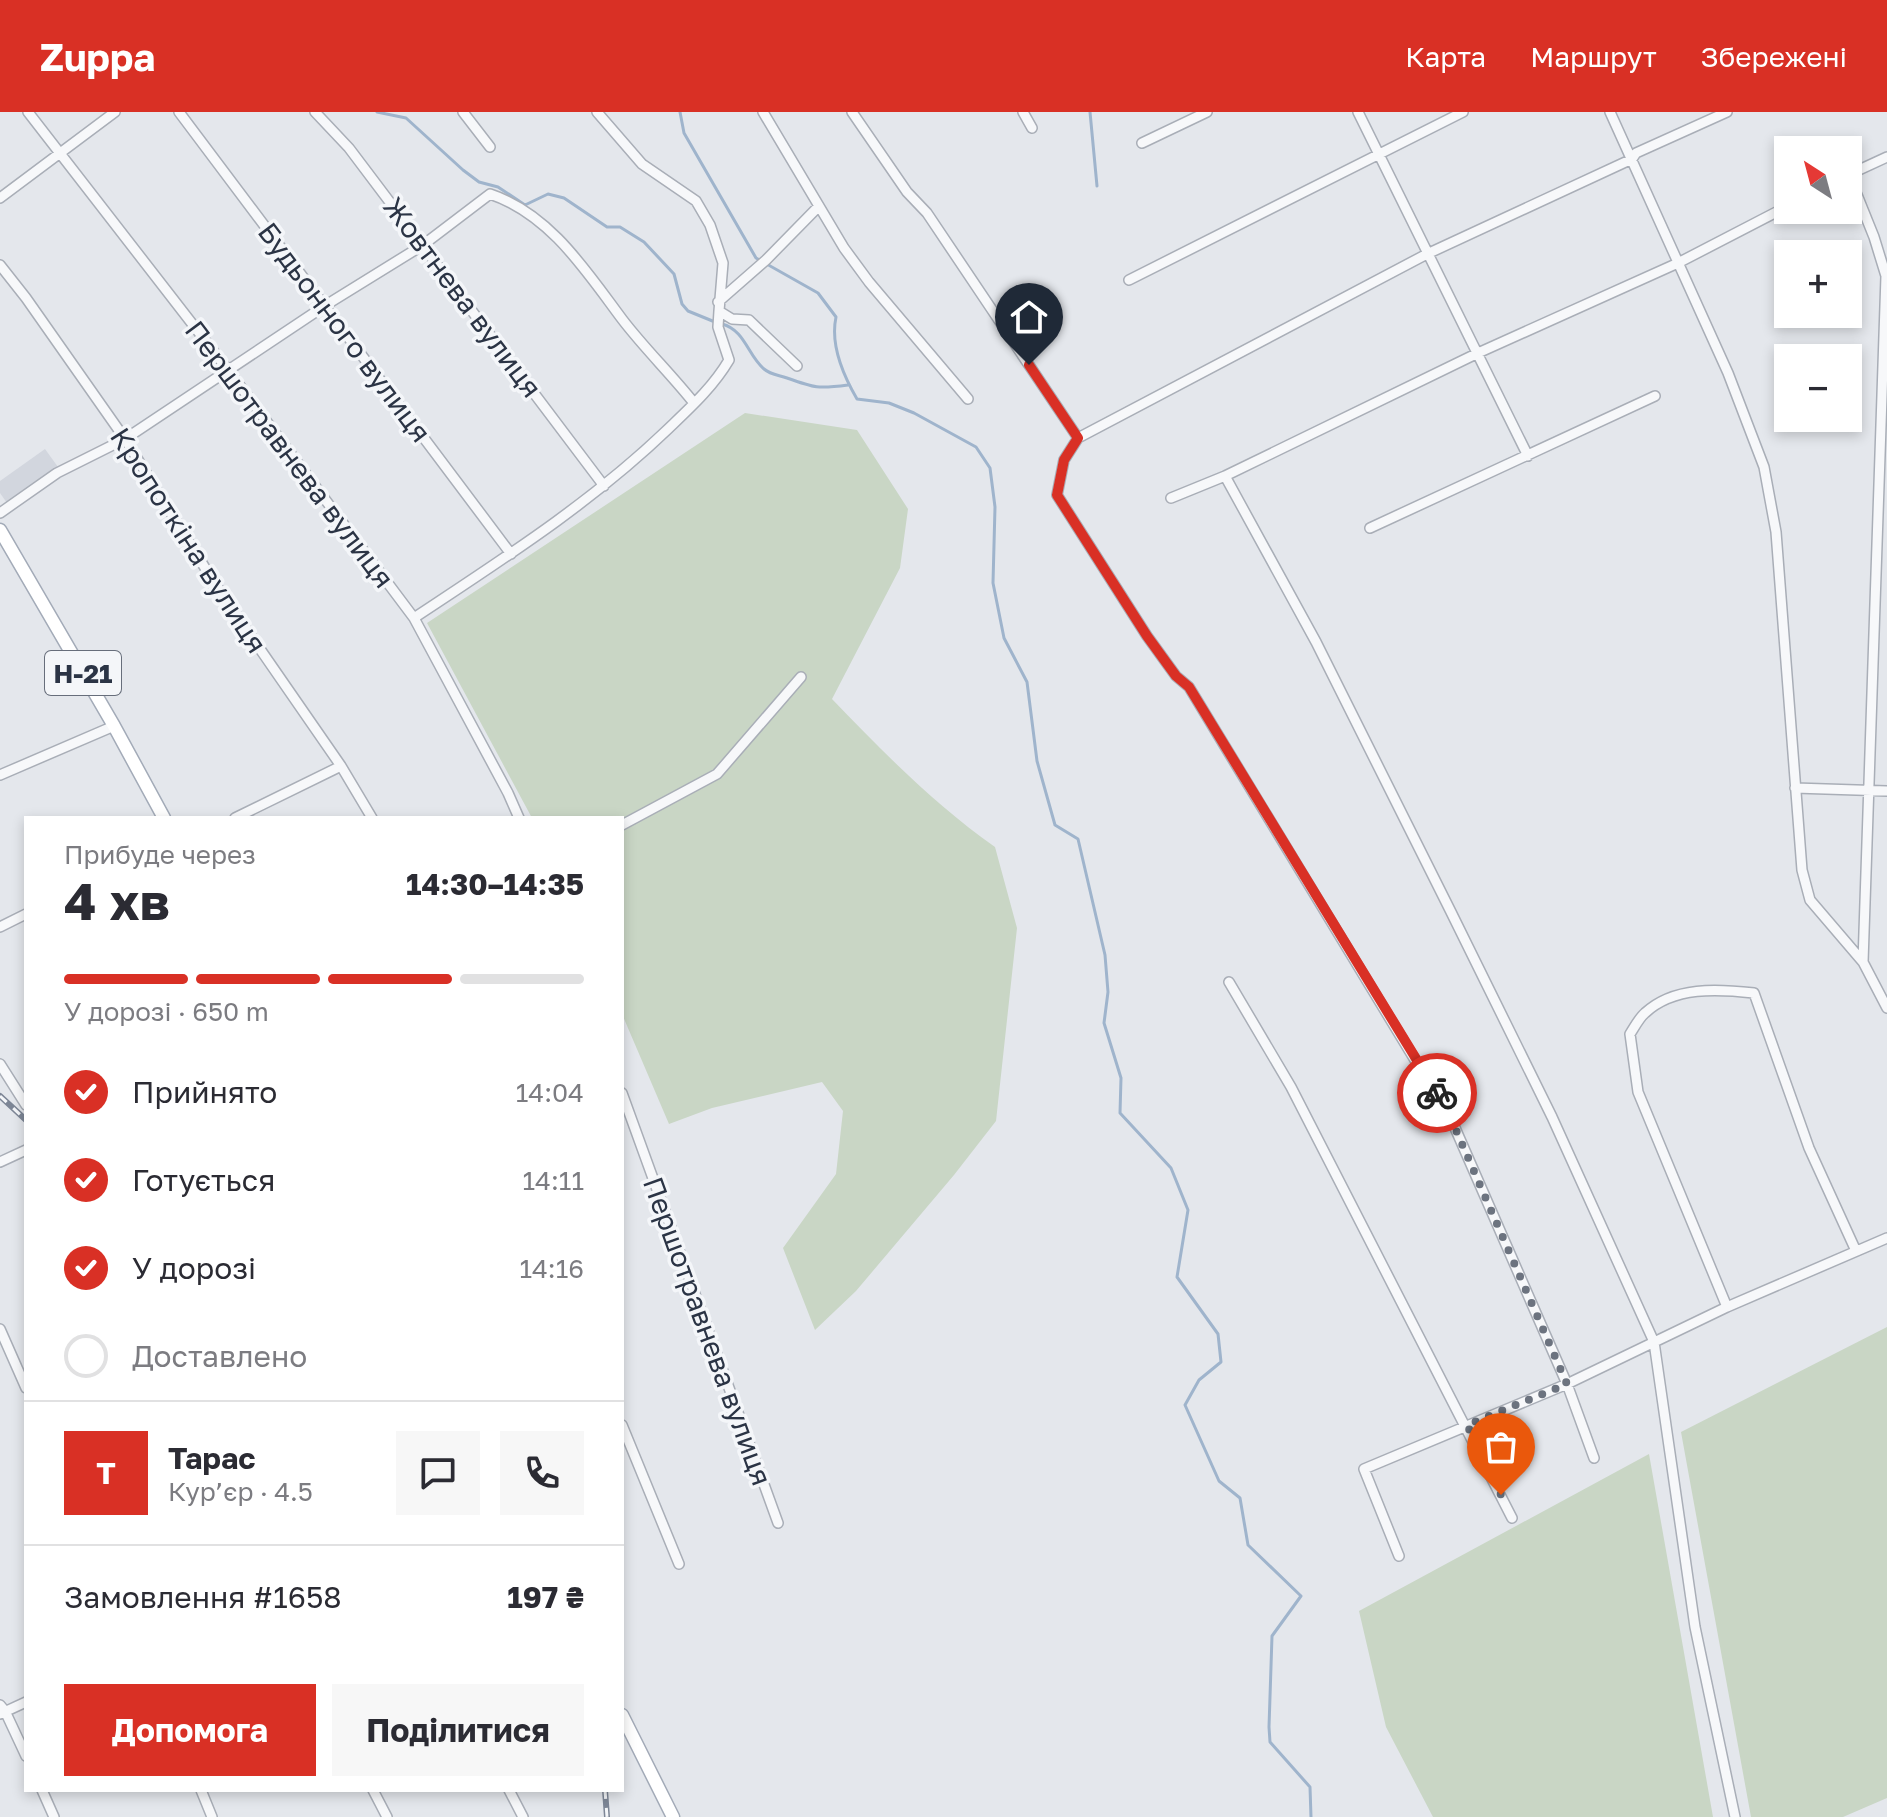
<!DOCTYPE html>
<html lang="uk">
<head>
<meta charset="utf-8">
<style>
	:root { --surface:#fff; --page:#f7f7f7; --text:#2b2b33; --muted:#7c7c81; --line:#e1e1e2; --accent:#d93025 }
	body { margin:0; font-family:"Golos Text",sans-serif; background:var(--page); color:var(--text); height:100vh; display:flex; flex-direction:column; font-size:30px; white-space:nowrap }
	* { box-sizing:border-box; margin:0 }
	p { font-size:26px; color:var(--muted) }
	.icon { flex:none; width:44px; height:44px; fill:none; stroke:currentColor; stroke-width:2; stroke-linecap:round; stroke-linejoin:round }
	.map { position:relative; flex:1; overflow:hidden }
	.sheet { position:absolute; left:24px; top:704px; width:600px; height:976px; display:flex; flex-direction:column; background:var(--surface); border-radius:0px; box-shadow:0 4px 12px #0003 }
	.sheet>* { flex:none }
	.needle { width:52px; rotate:324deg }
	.buttons { position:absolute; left:1774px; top:24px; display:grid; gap:16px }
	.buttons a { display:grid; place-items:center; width:88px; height:88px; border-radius:0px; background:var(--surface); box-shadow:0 4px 12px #0003; font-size:40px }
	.pin { position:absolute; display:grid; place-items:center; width:68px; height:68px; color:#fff; margin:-82px -34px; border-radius:50% 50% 50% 0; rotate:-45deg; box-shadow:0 0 8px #0007 }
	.pin .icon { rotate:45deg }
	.courier { position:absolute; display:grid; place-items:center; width:80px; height:80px; margin:-40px; border:6px solid #d93025; border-radius:50%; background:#fff; color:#222; box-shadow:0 2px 10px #0007 }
	.summary em { font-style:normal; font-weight:700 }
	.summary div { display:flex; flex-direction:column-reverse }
	.summary { display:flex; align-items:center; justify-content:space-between; height:136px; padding:0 40px }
	h1 { font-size:52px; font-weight:700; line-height:60px }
	.bar { display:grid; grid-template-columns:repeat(4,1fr); gap:12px 8px; align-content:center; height:96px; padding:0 40px }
	.bar i { height:10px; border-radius:6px; background:var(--line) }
	.bar .selected { background:var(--accent) }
	.bar p { grid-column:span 4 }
	.line { display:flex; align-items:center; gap:20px; padding:0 40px; border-top:2px solid var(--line) }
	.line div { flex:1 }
	.round { display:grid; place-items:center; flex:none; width:84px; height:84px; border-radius:0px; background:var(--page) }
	ol { padding:0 40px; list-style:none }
	li { display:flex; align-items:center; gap:24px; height:88px }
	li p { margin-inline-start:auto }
	li .icon { padding:8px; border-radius:50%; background:var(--accent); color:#fff; stroke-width:4 }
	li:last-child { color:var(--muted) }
	li i { width:44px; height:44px; border:4px solid var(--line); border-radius:50% }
	.button { display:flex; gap:16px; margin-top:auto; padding:16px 40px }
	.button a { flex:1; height:92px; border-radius:0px; background:var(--accent); color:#fff; font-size:32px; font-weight:700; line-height:92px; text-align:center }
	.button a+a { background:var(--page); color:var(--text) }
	header { display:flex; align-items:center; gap:48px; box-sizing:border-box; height:112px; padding:0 40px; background:var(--accent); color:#fff }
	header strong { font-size:38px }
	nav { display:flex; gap:44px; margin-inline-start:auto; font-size:28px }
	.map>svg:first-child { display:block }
</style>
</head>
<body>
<header>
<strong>Zuppa</strong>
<nav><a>Карта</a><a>Маршрут</a><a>Збережені</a></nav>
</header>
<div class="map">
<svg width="1887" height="1705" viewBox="0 0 1887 1705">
	<rect width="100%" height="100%" fill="#e4e7ec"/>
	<path fill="#d2d6de" d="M45,337L58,355L7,391L0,381V369Z"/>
	<path fill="#c9d6c5" d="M745,301L857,318L908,397L900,456L832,587C883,640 934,692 995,735L1017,816L996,1009L954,1063L856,1179L815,1218L783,1136L836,1062L843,999L822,970L712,996L669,1012L622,902V706H532L427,511Z
		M1887,1215V1686L1843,1705H1751L1681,1320Z
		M1649,1342L1713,1705H1433L1386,1615L1359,1499Z"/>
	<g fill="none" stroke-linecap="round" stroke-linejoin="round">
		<path stroke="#9fb4cc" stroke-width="3" d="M377,0L406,6L463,58L479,70L498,75L525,93L548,82L564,86L607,115H620L644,130L674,162L682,192L688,199L715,210
			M680,0L684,21L756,146L818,181L836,205C830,233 843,263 857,287L889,291L914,301L976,335L990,356L995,395L993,471L1004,526L1027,570L1037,649L1055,713L1078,727L1105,843L1108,880L1104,911L1121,966L1120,1001L1171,1056L1188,1098L1177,1165L1218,1222L1221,1250L1199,1268L1185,1293L1219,1369L1240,1386L1248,1433L1301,1484L1272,1524L1269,1615L1270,1630L1310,1675L1311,1705
			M1090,0L1097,74
			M722,212C745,218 748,244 764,257C771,263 779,263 787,266C815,276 818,277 848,273"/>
		<defs>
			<path id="minor" d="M28,0L228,258L414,506L508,681L519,706
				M179,0L511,442
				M315,0L349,36L604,374
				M463,0L490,35
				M597,0L642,52L696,89L710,113L723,151L719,199L732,207L749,208L797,254
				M763,0L844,136L869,170L968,287
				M852,0L907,80L927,101L1078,326
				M1023,0L1032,16
				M1358,0L1528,344
				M1610,0L1728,261L1764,355L1776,420L1802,758L1810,788L1863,850L1887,896
				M1142,31L1207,0
				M1848,63L1887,45
				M1849,63L1874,125L1886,164L1863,850
				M0,86L115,0
				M0,153L26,186L125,327L215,472L341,654L372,706
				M1129,168L1463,0
				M718,190L766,148L819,94
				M1225,364L1316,530L1451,800L1552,1005L1654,1230L1695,1515L1735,1705
				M1171,386L1225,364L1478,241L1678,151L1788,94
				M0,401L57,361L125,327L326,193L423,133L490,82C550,102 586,159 622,207C644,236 671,262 694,291
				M1370,416L1655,284
				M414,506C503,447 591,391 668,317C691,295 713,275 729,248L718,215L719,199
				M0,663L114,614
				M1795,676L1887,679
				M235,706L341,654
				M622,713L717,662L801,565
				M0,815L26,802
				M1229,870L1291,975L1512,1406
				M0,952L26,993
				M622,981L778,1411
				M0,1050L26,1038
				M1727,1195L1638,980L1630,922C1634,916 1639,906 1645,901C1674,874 1718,877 1754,881L1809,1036L1856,1139
				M0,1217L26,1276
				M622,1313L679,1452
				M1594,1346L1567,1272L1452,1009L1189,575L1176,564L1147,524L1057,383L1064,348L1078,326L1427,142L1632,47L1636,41L1727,0
				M1399,1444L1364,1357L1567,1272L1727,1195L1887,1126
				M0,1593L5,1599L26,1644
				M0,1602L26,1590
				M42,1678L54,1705
				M201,1678L212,1705
				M373,1678L387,1705
				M509,1678L523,1705"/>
			<path id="major" d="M0,418L114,614L164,706
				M622,1603L673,1705"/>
		</defs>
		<use href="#minor" stroke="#a9aeb7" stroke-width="12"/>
		<use href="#major" stroke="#a3abb8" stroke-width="15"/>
		<use href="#minor" stroke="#f7f8fa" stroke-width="9"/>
		<use href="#major" stroke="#fff" stroke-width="12"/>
		<defs>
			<path id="rail" d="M0,984L26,1008
				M605,1678L607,1705"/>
		</defs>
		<use href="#rail" stroke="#7d8696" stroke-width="6"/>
		<use href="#rail" stroke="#f4f6f9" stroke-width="3" stroke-dasharray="9" stroke-linecap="butt"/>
	</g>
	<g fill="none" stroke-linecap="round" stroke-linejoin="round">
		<path stroke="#6c737f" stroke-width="8" stroke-dasharray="0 14.4" d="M1437,981L1452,1009L1567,1272L1467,1313L1501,1383"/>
		<path stroke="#d93025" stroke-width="10" d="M1029,253L1078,326L1064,348L1057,383L1147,524L1176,564L1189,575L1437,981"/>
	</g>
	<g text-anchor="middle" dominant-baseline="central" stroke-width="7" stroke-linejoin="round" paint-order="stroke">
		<rect fill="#f4f6f9" stroke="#676e7b" stroke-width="2" x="45" y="539" width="76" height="44" rx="6"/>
		<g font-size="26" font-weight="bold" fill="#2b3445">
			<text x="83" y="561">Н-21</text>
		</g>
		<g font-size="28" fill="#2b3445" stroke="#f4f6f9">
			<text transform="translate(463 185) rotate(53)">Жовтнева вулиця</text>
			<text transform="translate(345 220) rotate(53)">Будьонного вулиця</text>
			<text transform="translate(290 342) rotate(53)">Першотравнева вулиця</text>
			<text transform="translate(189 428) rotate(57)">Кропоткіна вулиця</text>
			<text transform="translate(708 1219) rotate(70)">Першотравнева вулиця</text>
		</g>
	</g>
</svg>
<div class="buttons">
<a><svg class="needle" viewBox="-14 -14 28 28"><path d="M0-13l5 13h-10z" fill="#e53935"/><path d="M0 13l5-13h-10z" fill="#7c7c81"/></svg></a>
<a>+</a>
<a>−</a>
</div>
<div class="pin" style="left:1501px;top:1383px;background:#ea580c"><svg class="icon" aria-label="bag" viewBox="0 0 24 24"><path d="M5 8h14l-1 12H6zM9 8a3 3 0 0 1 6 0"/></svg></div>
<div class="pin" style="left:1029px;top:253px;background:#1f2937"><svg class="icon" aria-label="home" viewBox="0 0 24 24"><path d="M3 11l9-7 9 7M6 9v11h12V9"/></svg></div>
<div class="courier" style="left:1437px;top:981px"><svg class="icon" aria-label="bike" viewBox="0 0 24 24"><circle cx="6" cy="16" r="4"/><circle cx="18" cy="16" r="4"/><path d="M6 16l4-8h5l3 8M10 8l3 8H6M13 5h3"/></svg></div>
<section class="sheet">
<div class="summary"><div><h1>4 хв</h1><p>Прибуде через</p></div><em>14:30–14:35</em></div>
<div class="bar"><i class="selected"></i><i class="selected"></i><i class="selected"></i><i></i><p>У дорозі · 650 m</p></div>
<ol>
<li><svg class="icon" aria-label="check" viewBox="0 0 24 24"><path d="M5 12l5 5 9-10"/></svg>Прийнято<p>14:04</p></li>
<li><svg class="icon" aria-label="check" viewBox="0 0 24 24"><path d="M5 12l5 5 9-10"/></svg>Готується<p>14:11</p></li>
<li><svg class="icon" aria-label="check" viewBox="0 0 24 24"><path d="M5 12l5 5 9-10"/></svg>У дорозі<p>14:16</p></li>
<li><i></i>Доставлено</li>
</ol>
<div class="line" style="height:144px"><b class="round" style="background:var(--accent);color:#fff">Т</b><div><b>Тарас</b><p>Кур’єр · 4.5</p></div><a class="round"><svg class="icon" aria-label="chat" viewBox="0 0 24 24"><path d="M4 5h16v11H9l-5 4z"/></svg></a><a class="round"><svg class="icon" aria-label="phone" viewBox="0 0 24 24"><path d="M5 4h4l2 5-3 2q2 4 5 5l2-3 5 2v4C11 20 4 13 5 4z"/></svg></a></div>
<div class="line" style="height:104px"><div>Замовлення #1658</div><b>197 ₴</b></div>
<div class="button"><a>Допомога</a><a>Поділитися</a></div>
</section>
</div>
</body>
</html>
